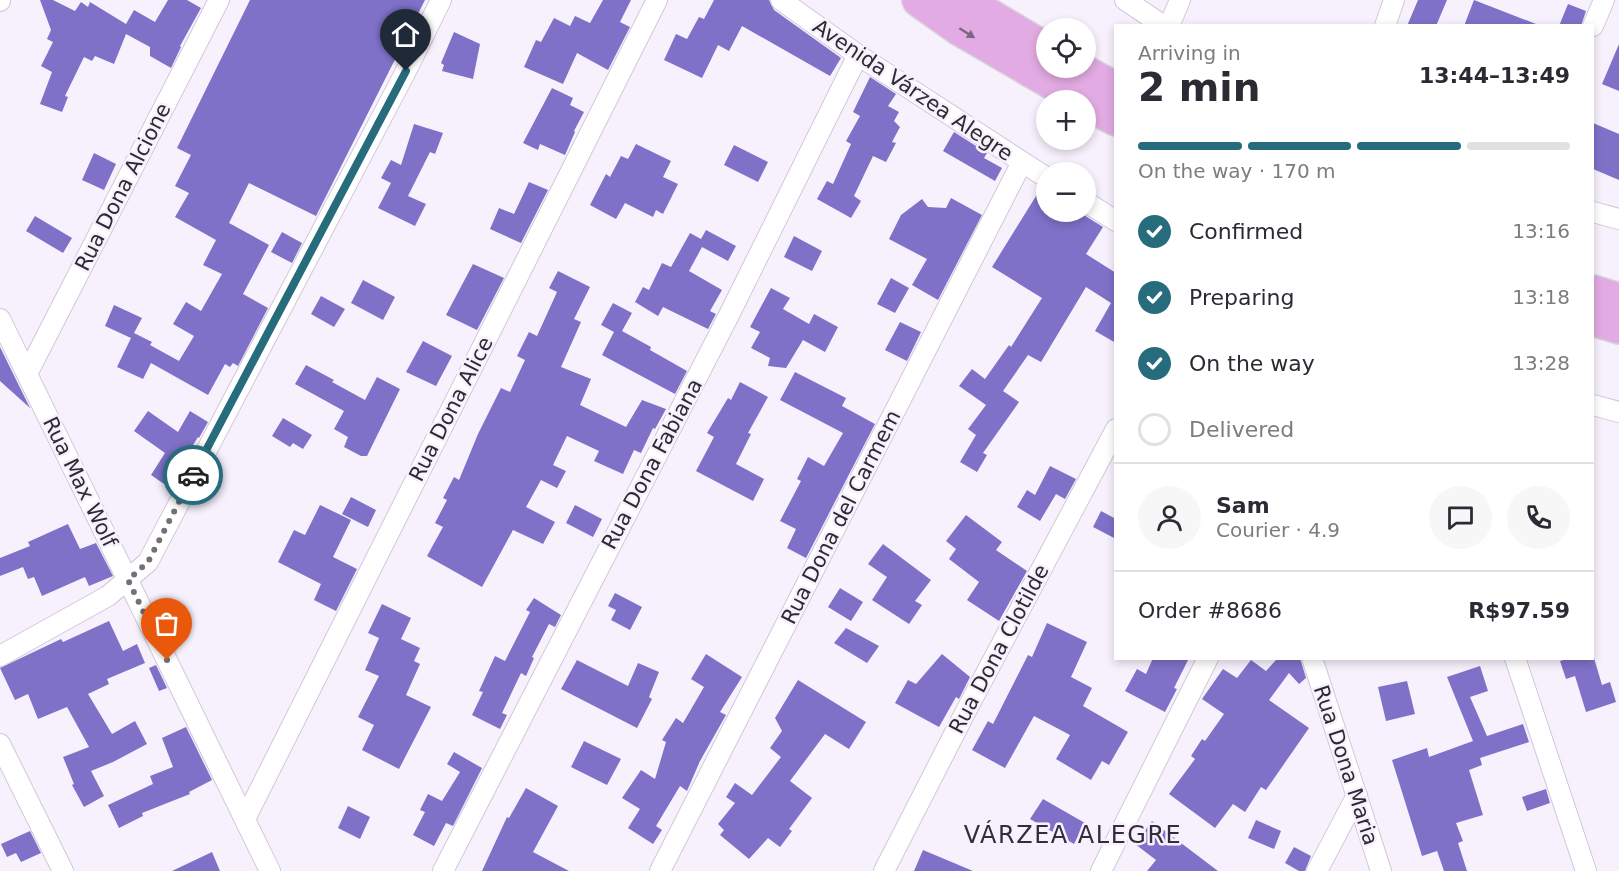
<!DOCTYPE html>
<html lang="en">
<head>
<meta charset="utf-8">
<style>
	:root { --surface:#fff; --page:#f7f7f7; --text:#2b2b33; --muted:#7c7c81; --line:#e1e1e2; --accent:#276c7c }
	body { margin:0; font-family:"DejaVu Sans",sans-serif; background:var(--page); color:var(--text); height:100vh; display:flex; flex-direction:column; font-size:22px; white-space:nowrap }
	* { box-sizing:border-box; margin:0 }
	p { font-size:20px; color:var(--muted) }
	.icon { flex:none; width:33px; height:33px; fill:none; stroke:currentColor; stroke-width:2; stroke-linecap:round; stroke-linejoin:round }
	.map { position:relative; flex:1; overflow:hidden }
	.drawer { position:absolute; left:1114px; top:24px; width:480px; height:636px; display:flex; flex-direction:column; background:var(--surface); border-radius:0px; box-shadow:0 3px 9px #0003 }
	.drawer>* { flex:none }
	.controls { position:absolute; left:1036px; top:18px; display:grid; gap:12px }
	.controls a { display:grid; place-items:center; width:60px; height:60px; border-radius:50%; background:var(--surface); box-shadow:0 3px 9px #0003; font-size:30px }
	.pin { position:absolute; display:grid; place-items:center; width:51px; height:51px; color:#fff; margin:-62px -26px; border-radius:50% 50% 50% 0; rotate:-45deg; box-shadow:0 0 6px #0007 }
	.pin .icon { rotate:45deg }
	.courier { position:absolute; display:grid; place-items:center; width:60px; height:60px; margin:-30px; border:4px solid #276c7c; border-radius:50%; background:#fff; color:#222; box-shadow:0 2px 8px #0007 }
	.headline em { font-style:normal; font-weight:800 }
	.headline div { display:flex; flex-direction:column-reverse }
	.headline { display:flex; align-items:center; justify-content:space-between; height:102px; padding:0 24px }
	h1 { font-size:39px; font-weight:800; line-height:45px }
	.bar { display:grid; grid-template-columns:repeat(4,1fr); gap:9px 6px; align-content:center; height:72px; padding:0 24px }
	.bar i { height:8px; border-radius:4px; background:var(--line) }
	.bar .active { background:var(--accent) }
	.bar p { grid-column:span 4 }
	.line { display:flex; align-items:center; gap:15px; padding:0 24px; border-top:2px solid var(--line) }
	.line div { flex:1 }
	.round { display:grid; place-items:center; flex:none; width:63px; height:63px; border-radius:32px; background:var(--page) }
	ol { padding:0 24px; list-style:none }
	li { display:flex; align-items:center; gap:18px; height:66px }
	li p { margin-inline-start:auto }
	li .icon { padding:6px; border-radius:50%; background:var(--accent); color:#fff; stroke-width:4 }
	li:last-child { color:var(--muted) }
	li i { width:33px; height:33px; border:3px solid var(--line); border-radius:50% }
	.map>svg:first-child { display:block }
</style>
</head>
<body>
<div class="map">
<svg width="1619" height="871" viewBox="0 0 1619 871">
	<rect width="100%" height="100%" fill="#f7f1fd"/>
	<path fill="#7f71c8" d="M40,0H53L75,11L81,2L88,7L90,2L126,24L134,10L155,22L168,0H187L201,8L180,46L181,47L171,68L150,56V47L126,34L114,64L95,56L92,61L84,57L65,96L68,97L62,112L40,104L52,72L41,66L53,42L47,39L51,30Z
		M250,0H425L316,216L249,183L229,223L269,245L243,294L268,308L238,366L233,363L230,367L225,364L208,395L151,363L143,379L117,367L131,338L105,326L114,305L142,318L134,333L152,342L150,345L179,361L194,336L173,324L186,302L201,311L222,274L203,265L216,240L175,217L189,193L175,186L191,155L177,148Z
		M603,0H631L620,22L630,27L608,70L577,53L563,84L524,67L536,40L541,42L554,18L570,26L575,16L590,23Z
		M714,0H769L774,10L841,58L830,76L742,26L729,51L718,45L702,78L664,60L676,34L687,39L699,17L704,19Z
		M1418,0H1447L1436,26H1407Z
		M1474,0L1536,24V26H1464Z
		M1568,4L1586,11L1581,26H1559Z
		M454,32L480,44L473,79L442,71L444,65L441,63Z
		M1619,44V91L1602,84Z
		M870,77L896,94L888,106L899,112L894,121L900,127L892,142L896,143L886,162L873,156L854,196L861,201L851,218L817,199L827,181L833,184L851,144L846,141L860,116L853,112Z
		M552,88L573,98L570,105L584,112L574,131L575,132L565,155L540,144L538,150L523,143Z
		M1593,123L1619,134V180L1593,169Z
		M414,124L443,133L435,154L430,152L408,196L426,204L415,226L378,208L391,183L381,178L391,160L401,165Z
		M954,132L987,153L984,158L1002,168L995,181L943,151Z
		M636,144L671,161L663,177L678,184L663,214L656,210L653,217L625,203L616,219L590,205L606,174L610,177L621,156L628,159Z
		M734,145L768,162L758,182L724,165Z
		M94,153L116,164L104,190L82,180Z
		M529,182L548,190L521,243L490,229L499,208L514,214Z
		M1041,188L1047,190V212H1079L1103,227L1086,254L1116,273V343L1095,331L1111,303L1086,287L1041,362L1028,355L1003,391L1019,402L983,453L987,455L977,472L960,462L976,435L968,429L986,405L959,386L972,369L985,379L1009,345L1011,347L1042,298L992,267Z
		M951,198L982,215L938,300L912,285L927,259L889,239L901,215L922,199L928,207L946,208Z
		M35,216L72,238L63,253L26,231Z
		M706,230L736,246L728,261L702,247L689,271L722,290L710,311L716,314L708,329L663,307L658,316L635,302L643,287L649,290L662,263L671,267L690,233L701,239Z
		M282,232L302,243L292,263L271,252Z
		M794,236L822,251L812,271L784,257Z
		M473,264L504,278L477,330L446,315Z
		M558,271L590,287L574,319L581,322L561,367L591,379L580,405L626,427L642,400L666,409L655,429L653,428L641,453L634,450L623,474L594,461L599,451L567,436L553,465L566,471L557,488L541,480L526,507L555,522L543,544L513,530L482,587L427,556L443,527L435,523L447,500L443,498L454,477L459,480L478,434L501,388L510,392L525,360L517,356L529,332L537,336L557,292L549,288Z
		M891,278L909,288L895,313L877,304Z
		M363,280L395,297L383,320L351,303Z
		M771,288L790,298L783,309L809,324L814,314L838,327L825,352L803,340L786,368L768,366L770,358L751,348L760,332L750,327Z
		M321,296L345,309L334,327L311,314Z
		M613,303L632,313L622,331L651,347L650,350L687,371L675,394L602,355L614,332L601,325Z
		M900,322L921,332L907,361L885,350Z
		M423,341L452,356L436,386L406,372Z
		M0,347L30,408L0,381Z
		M306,365L334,380L332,382L365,400L377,377L400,389L367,456H361L344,447L348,437L334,429L344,411L295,384Z
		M795,372L846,398L842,406L875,424L806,558L787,548L796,529L780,521L801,481L797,479L808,457L824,466L843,433L780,400Z
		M740,382L768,397L748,433L751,434L736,464L764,479L753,501L696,471L714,437L707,433L728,398L731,400Z
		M148,411L178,432L190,411L208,422L199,438L198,437L167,486L151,475L165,453L134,431Z
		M283,418L312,435L303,449L293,443L290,447L272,436Z
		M1050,466L1076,479L1065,499L1056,494L1040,521L1017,507L1027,490L1035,495Z
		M351,497L376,510L368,527L342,514Z
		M320,505L351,520L333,557L357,569L336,611L314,600L321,584L278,562L294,530L305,535Z
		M575,505L602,519L593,537L566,523Z
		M1101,511L1116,519V539L1093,527Z
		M966,515L1002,542L996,550L1027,571L999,621L967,600L979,582L949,559L956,549L946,541Z
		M68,524L80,549L96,543L113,576L89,586L85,577L42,596L34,577L28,579L23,567L0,576V558L30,546L28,542Z
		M883,544L931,580L915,601L922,605L909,624L872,600L887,577L868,564Z
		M840,588L863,602L851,621L828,607Z
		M615,593L642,607L630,630L611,620L616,610L608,606Z
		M534,598L561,615L555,627L549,624L532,657L534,658L526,676L521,673L502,713L507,715L500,729L472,715L483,692L479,691L495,656L505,661L530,612L526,610Z
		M382,604L411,618L401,639L420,648L414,661L420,664L406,695L431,707L399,769L362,750L374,725L358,717L379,676L365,670L379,638L368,633Z
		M109,621L123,651L137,644L145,663L107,679L109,684L88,694L112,734L135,721L147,744L113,762L91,771L104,796L84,807L72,785L74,784L63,757L89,747L67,707L38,719L28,694L15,700L0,668L61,639L63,642Z
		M1047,623L1087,642L1071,677L1092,688L1083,706L1128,732L1109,765L1102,761L1091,780L1056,759L1070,735L1034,716L1005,768L972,750L988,721L993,724L1028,655L1032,657Z
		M846,628L879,646L867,663L834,643Z
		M706,654L742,677L720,712L726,715L700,761L687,791L680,786L656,826L662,830L653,844L628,828L640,809L622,798L641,770L655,779L666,742L662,740L676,718L683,723L704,687L691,679Z
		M942,654L970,677L959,699L956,697L939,727L895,703L908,680L916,684Z
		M1153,658H1189L1174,688L1177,689L1165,712L1125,691L1137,669L1146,674Z
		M1275,658H1300L1306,678L1299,684L1289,673L1269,700L1309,728L1266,790L1261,787L1245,812L1233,804L1215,828L1169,794L1195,759L1191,756L1202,739L1205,741L1224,714L1202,699L1223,669L1237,678L1251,660L1266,671L1276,660Z
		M1569,658H1594L1602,685L1610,682L1616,702L1586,712L1575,676L1566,679L1560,661Z
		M577,660L628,686L638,663L659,672L649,697L652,699L637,728L561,689Z
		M156,665L167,688L159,691L149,668Z
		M1480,666L1488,691L1470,697L1487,736L1523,724L1529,742L1480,758L1482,765L1469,770L1483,815L1456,823L1463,841L1458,843L1467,871H1444L1437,851L1422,856L1392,760L1427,748L1429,757L1473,741L1447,677Z
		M798,680L866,722L849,749L825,734L790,781L812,798L789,829L792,831L780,847L768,838L749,859L720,835L724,830L718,824L735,803L726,797L735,783L752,795L781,757L770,748L782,731L775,718Z
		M1407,681L1415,714L1386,721L1378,687Z
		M186,727L212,780L189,792L190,794L142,813L143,816L119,828L108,805L153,784L150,776L173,767L162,738Z
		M584,741L621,759L607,785L571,767Z
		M454,752L482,768L453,826L446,823L434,846L413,835L425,812L420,810L428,794L442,801L460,772L447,764Z
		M526,788L558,806L533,852L569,871H482L507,817L509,818Z
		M1546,789L1550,803L1527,811L1522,797Z
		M1043,799L1085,823L1074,844L1030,819Z
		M348,806L370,817L360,839L338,828Z
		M1256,820L1281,831L1274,849L1248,838Z
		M1152,821L1218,871H1147L1156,860L1135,844Z
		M30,831L41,853L21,862L16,853L7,857L1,844Z
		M1294,847L1311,856L1305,871H1299L1285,863Z
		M923,850L973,871H914Z
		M212,852L220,871H172Z"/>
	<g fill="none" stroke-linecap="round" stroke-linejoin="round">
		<defs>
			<path id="minor" d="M781,0L858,55L1047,178
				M1125,0L1164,26
				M0,1V0
				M1169,26L1180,0
				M1385,26L1394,0
				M1593,26L1604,0
				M1086,202L1116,221
				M1593,212L1619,219
				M0,319L270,871
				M27,374L219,0
				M1593,405L1619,412
				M0,656L108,596L148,562L406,71L441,0
				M1312,658L1381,871
				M1515,658L1586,871
				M0,744L63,871
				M245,819L657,0
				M443,871L728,317L858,55
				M660,871L1022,162
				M884,871L967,709L1116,429
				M1101,871L1208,658
				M1317,871L1357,795"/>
			<path id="trunk" d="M919,0L960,29L1082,100
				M963,0L1047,50
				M1077,68L1116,89
				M1086,103L1116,119
				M1593,292L1619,300
				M1593,319L1619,327"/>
		</defs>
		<use href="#minor" stroke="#d1c7da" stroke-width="22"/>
		<use href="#trunk" stroke="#d5d4d6" stroke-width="36"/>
		<use href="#minor" stroke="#fff" stroke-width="20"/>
		<use href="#trunk" stroke="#e2abe3" stroke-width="33"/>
	</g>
	<defs><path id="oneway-solid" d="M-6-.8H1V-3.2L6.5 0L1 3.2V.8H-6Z" transform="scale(1.5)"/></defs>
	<use fill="#7e6481" href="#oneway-solid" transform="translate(967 33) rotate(32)"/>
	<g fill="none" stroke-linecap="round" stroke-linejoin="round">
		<path stroke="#747078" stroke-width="6" stroke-dasharray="0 10.8" d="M167,660L128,580L148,562L193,475"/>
		<path stroke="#276c7c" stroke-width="8" d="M193,475L406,71"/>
	</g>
	<g text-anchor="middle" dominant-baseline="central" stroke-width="5" stroke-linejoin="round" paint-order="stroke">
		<g font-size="21" fill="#2d2a31" stroke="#f7f1fd">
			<text transform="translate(913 90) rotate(34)">Avenida Várzea Alegre</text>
			<text transform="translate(123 187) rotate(-63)">Rua Dona Alcione</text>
			<text transform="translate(451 409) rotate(-63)">Rua Dona Alice</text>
			<text transform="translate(652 464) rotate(-62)">Rua Dona Fabiana</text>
			<text transform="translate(80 482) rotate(64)">Rua Max Wolf</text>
			<text transform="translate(841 517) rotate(-63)">Rua Dona del Carmem</text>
			<text transform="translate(999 649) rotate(-62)">Rua Dona Clotilde</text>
			<text transform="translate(1346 765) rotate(72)">Rua Dona Maria</text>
		</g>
		<g font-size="24" letter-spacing="1.5" fill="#342c3b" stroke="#f7f1fd">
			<text x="1073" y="835">VÁRZEA ALEGRE</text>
		</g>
	</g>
</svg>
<div class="controls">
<a><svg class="icon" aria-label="locate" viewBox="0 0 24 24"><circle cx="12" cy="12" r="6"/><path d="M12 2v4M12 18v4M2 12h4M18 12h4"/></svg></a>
<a>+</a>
<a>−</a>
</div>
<div class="pin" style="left:167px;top:660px;background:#ea580c"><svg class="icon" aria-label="bag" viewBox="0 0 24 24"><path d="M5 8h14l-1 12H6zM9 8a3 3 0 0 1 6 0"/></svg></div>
<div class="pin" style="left:406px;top:71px;background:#1f2937"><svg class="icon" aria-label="home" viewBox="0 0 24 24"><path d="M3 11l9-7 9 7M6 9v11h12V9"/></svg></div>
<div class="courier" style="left:193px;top:475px"><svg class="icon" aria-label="car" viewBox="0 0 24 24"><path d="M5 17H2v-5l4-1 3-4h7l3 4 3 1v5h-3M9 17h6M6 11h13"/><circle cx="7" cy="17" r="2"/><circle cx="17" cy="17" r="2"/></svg></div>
<section class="drawer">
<div class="headline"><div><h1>2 min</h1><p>Arriving in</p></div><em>13:44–13:49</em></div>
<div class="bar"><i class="active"></i><i class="active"></i><i class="active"></i><i></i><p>On the way · 170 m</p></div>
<ol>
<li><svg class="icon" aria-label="check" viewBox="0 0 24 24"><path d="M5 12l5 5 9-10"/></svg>Confirmed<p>13:16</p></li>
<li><svg class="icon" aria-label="check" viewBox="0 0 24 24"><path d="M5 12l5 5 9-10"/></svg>Preparing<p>13:18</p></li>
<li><svg class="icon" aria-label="check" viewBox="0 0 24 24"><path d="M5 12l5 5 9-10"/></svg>On the way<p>13:28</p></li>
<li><i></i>Delivered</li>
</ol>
<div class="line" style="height:108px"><a class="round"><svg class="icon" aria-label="person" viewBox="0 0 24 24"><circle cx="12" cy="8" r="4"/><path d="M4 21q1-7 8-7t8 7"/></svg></a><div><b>Sam</b><p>Courier · 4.9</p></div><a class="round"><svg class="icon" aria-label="chat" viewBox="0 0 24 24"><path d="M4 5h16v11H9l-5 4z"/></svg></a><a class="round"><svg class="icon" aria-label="phone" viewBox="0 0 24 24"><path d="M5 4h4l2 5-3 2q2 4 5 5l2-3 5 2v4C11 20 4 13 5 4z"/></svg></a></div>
<div class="line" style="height:78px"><div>Order #8686</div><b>R$97.59</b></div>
</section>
</div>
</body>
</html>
